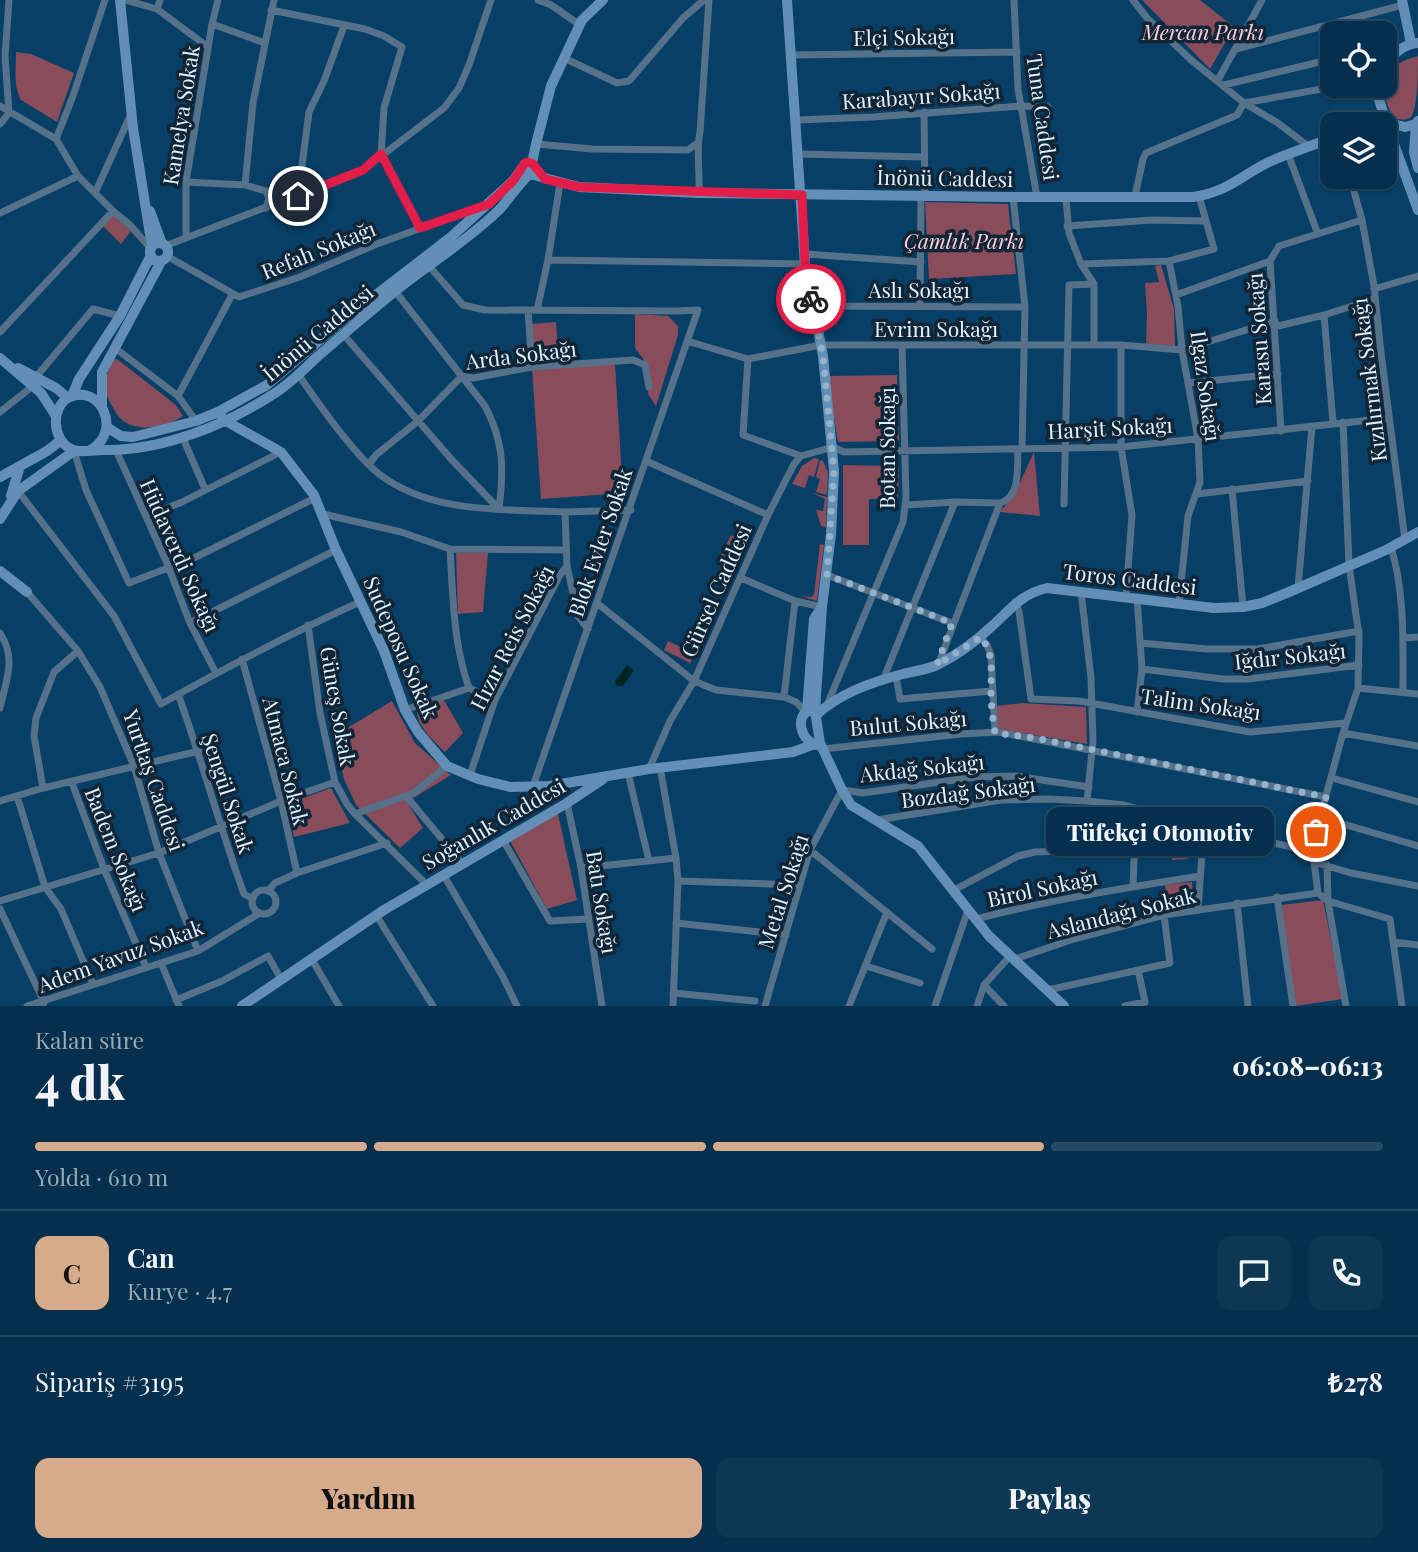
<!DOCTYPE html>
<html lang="tr">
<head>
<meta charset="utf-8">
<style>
	:root { --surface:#052f4c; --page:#0e3753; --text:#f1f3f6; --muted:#97a9b5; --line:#264a64; --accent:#d6ab8b }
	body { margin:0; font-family:"Playfair Display",serif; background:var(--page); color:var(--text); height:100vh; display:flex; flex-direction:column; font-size:26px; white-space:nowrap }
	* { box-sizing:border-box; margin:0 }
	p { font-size:23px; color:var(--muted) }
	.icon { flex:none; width:38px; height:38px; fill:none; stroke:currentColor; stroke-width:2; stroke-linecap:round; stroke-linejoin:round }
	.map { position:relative; height:1006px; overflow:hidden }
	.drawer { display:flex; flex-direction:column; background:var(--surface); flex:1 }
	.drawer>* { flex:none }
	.buttons { position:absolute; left:1320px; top:21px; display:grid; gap:14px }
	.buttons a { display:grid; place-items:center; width:77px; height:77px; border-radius:14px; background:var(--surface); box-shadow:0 2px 5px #0004,0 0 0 2px var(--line); font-size:35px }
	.pin { position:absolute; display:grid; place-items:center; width:60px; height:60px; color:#fff; margin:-30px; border:4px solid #fff; border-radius:50%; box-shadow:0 2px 7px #0007 }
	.courier { position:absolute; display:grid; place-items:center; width:70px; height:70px; margin:-35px; border:5px solid #e11d48; border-radius:50%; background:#fff; color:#222; box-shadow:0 2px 9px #0007 }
	.bubble { position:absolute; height:49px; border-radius:14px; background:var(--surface); box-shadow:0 2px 5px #0004,0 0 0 2px var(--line); font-size:23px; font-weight:800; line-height:49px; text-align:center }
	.head em { font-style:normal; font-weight:800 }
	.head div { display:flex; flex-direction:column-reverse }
	.head { display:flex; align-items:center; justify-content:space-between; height:119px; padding:0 35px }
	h1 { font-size:46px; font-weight:800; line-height:52px }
	.bar { display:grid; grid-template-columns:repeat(4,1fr); gap:10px 7px; align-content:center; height:84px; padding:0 35px }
	.bar i { height:9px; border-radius:5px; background:var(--line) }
	.bar .active { background:var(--accent) }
	.bar p { grid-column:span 4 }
	.line { display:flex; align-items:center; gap:18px; padding:0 35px; border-top:2px solid var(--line) }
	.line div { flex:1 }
	.round { display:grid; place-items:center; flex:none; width:74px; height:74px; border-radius:14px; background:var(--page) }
	.primary-button { display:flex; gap:14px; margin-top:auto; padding:14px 35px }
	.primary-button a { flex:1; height:80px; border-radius:14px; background:var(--accent); color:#111; font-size:28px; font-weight:800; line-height:80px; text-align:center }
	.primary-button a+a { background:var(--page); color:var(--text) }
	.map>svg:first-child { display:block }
</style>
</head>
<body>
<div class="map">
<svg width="1418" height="1006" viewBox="0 0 1418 1006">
	<rect width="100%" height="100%" fill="#073f66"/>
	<path fill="#894c5a" d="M1142,0H1200L1234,27L1210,69Z
		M16,52L31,54L74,73L57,122L21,100C13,85 16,69 16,52Z
		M1418,56C1418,71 1418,108 1411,117C1406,121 1400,119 1394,119C1377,85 1377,68 1418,56Z
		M925,202L1008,204L1016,274L929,279Z
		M112,213L132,230L121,244L102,225Z
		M1161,265L1174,309L1175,346L1146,344L1147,315L1145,283L1159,282L1155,266Z
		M635,314L668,316L678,326V335L656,406L648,394L647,364L635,348Z
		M556,322L559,361L533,363L530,324Z
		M117,359L176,405L183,416C166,427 135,434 120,418C113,410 108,397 103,388L112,360Z
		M615,364L623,493L541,499L532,369Z
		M897,375L899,441L838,442L827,376Z
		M1034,452L1040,516L1000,512L1016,491Z
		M814,458L819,459L814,477L809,475L805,488L792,484L802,466Z
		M820,460L823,461L828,472L827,495L816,492L820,479L816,477Z
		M843,465L899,466L898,499H869V545H843Z
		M812,493L827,497L826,527L821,526L816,510L823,511L825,499Z
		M731,535L745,542L735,565L720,558Z
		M820,544L824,545L817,601L801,596L812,597L814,594Z
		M456,553H488L483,612L458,614Z
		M668,641L695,654L690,663L664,650Z
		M444,700L463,733L445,752C433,740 417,727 417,710Z
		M392,701L415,743L451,775L407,802L423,828L400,848L356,805L344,779L334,736Z
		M1022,703L1086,707L1087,744L998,729L996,706Z
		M331,788L350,823L294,837L287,804Z
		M558,814L577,900L547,909L508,837Z
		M1186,831L1188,859L1172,860L1170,832Z
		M1192,882L1194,906L1169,911L1165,885Z
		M1323,900L1343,999L1295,1006L1281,905Z"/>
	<path fill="#002522" d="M627,665L634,670L623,686H617L615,681Z"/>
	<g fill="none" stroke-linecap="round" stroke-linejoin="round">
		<path stroke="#56728a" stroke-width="7" d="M125,0L157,9L160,0
			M538,0L551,5L580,25
			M1014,0L1018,89L1037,197
			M1133,0L1147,18L1190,59L1244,103L1278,123L1308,146
			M157,9L208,47
			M271,10L365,29L384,36L402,47L384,108L381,154L420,228
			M1343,21L1347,33
			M212,24L265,43
			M1384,47H1404
			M1236,49L1403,5
			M791,55L1017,52
			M564,58L617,83L629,81L683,18L704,0
			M1218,80L1262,0
			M1224,85L1332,59
			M0,106L56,139L78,176L113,211L130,225L151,249
			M924,112L925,196
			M797,120L873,117L1021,106L1048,107
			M0,124L9,113L5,56L9,0
			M56,139L73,96L105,0
			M536,144L592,149L688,150L696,144
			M799,154L923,157
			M1288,154L1318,234
			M1350,177L1362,220L1374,286L1381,353L1405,540
			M186,182L245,185
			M560,183L548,260L805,264
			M266,191L298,196L309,112L324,81L344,26
			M95,193L131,114
			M699,193C700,175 696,147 700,132L709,0
			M1135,196L1143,159L1146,153L1237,115L1244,103L1338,86
			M1013,197L1025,307L1022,449
			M1066,198L1069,233L1081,264L1094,284V345
			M266,208L269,198L266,191L245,185L253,103L274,0
			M0,213L78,176
			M1067,226L1152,220L1206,221
			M186,237V182L212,24L218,0
			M165,246L363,170L444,108L459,88L469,65L491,0
			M805,254L921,262
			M167,256L239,297L300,277L377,244L485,205
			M1169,261L1178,306L1182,350L1198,439L1200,482L1188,516L1179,603
			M1270,261L1279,246L1362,220
			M1081,264L1169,261L1214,249L1199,196
			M429,266L463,305L485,310L676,311L698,310L533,786
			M1374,289L1418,276
			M395,291L485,406C504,442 504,469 499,509
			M1176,295L1270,261L1281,431
			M813,306L1025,307
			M920,307L921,196
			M528,310L532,367
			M537,310L548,260
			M1324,315L1333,423
			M1274,327L1324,315L1374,299
			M0,332L113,211
			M343,334L452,460L498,508
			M687,341L748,359
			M1121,345V447L1132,515L1126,596
			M115,348L178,396L196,421
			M298,374C318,403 352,452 379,474C431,514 503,509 565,512L567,566L560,575L495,700L470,775
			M36,377L93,309L120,316
			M1188,383L1278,374
			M178,396L232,295
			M0,412L33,386
			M182,436L205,489
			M116,450L166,561L190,623L216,673
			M74,451L86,490L129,583L196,557L315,498
			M801,456L743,435L748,359L821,345H1121L1182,350L1275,321
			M646,461L768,515
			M369,464L376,455L418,421L462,376L473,378L532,367L633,360L645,365L649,387
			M1232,489L1243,607
			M18,491L114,616L161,704C227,667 293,632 362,601
			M1197,494L1308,481
			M1064,504L1069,285L1094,284
			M906,505L955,502L1000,503
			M565,512L631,510
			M323,514L401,532L450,549L566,550
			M147,516L182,502L281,452
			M1391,547C1405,593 1403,644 1403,692
			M450,549C453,596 453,643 469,688L495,700
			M567,566L578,616L588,629
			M827,575L952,623
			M741,578L795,601L822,607
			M1298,588L1312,426
			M1081,591L1091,678L1093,741L1087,801
			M27,592L78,651L100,687L134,766L159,853L198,951
			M1137,597L1142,669L1137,712
			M1015,602L1019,611L1031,699L1079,701L1250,732L1346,723
			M597,603L694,681L716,690L784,697L796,702L805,711
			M190,623L336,550
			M308,625L320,713L335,782L347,804L355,814L426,884
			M0,633C17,660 6,679 0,708
			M980,637L987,645L991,655L995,732
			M1403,638L1418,637
			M1140,643L1207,649H1258L1359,631
			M242,659L281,801L297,873
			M938,665L1000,503C1021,497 1017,467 1018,449
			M1142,669L1223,679H1248L1359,665
			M896,676L900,699L991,691
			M883,680L955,502
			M1358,688L1418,694
			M178,694C202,760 220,828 244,894L253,899
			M784,697L795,601
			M827,705L903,522L906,497L902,345
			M405,710L469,688
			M1343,733L1418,746
			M823,749L961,734L999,732L1326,797
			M660,767L676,858L678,881L673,1006
			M649,769L670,721L694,681L768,515L794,464L801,456L833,447L844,452L1121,447L1389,418
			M628,773L649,861
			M1332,778L1418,802
			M72,783L104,869L146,967
			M43,788L34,736L36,718L54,672L78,651
			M17,796L45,887L61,909L93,984
			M406,796L462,863
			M0,801L43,788L199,751
			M567,803L581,868L602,1006
			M355,814L414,793L447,766
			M1319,817L1418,846
			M877,820L1001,800L1049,799L1087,801L1124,805L1204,827L1313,852
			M503,840L550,921L588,919
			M810,850L932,949
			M1314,862L1351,873L1418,886
			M1327,865L1328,901L1346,1006
			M581,868L676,858
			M443,874L503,977L517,1006
			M678,881L799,885
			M1133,886L1136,809
			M954,890L1018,856L1035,852L1134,849
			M252 902a12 12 0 1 1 24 0a12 12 0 1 1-24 0Z
			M268,891L275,883L297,873L387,843
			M1318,893L1312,847L1343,733L1358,688L1359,636L1349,565L1343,422
			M1277,897L1293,1006
			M0,901L159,853L281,801L335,782
			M1237,903L1248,1006
			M0,909L44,1002L43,1006
			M1198,909L1204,827
			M376,915L433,1006
			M976,919C1050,900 1124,888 1200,876
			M676,923L786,935
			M1393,942L1418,945
			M311,958L339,1006
			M1015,959L1074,939L1164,915L1318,893L1328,901L1390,919L1402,1006
			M161,963L179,1006
			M866,966L920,983
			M984,985L1004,1006
			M1048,990L1170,963L1164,915
			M673,993L755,1001
			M176,1000L222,981L268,956L281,979
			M27,1006L198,951L260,913
			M765,1006L810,850L842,790L863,793L975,777L1015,776L1089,787
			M849,1006L887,912
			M935,1006L968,910
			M977,1006L984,985L1011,955
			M1125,1006L1145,1002L1138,970"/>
		<path stroke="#638fb6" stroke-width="10" d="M120,0L133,128L152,247
			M787,0L805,264L823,356L834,471L831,534L822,607L815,711L820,743L842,790L851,805L918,846L989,936L1064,1006
			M1402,0L1411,43
			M1384,66C1392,55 1404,44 1418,43
			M1377,86V93L1386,122L1418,210
			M1386,122L1405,127L1416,124L1418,121
			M1416,124L1414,152L1418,168
			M523,168L526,173L579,187L699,193L1006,197H1193C1228,192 1240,176 1269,162C1289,153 1311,146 1332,138
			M150,211L162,244
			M150 252a9 9 0 1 1 18 0a9 9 0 1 1-18 0Z
			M0,358L41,393L56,416
			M18,368L56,388L68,398
			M72,396L79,379L120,316L151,255
			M102,407V372L162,260
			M218,412L224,420L281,452L314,495L336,550L384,651L405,710L418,732L447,766L478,779L510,787L549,786L649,769L793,752L812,745
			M108,428L121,436L133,437L196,421L218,412L267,385L346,318L451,237L513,181L525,164
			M92,449C123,429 99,384 70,397C50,406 52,440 71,449C82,454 96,449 107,450C164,450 225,425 272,395C289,385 303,370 317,357C342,335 368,313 394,292C429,264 467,241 499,210C511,197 520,181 534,170L532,163L536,144L551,86L582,20L603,0
			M0,477L47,451L60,441
			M11,496L20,466
			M0,519L18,491L74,451
			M0,571L27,592
			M807,710L814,619L821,608
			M812,710C793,713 801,743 817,745
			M816,715C840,693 872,682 903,674C914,671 928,670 939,664C957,655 976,641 991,627C1010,610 1021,594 1047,588L1214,608L1243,607L1262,603L1289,592L1386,550L1418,532
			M242,1006L384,910L567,803L603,779"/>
	</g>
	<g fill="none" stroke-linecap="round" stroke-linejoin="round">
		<path stroke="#94b2c9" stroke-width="7" stroke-dasharray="0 12.6" d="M811,299L823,356L834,471L827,575L952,623L937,665L981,637C994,654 991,672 991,692C991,706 993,719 995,733L1035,738L1326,797L1316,832"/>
		<path stroke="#e11d48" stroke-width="9" d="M298,196L363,170L381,154L420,228L489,204L513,181L525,163L528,162L533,164L545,179L579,187L802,195L805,264L811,299"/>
	</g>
	<g text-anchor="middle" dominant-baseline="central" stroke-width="7" stroke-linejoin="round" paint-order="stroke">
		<g font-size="21" font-style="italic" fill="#fecdd6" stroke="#102536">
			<text x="1203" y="31">Mercan Parkı</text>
			<text x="964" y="240">Çamlık Parkı</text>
		</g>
		<g font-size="21" fill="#e0f0fe" stroke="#102536">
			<text transform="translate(904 36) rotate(-1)">Elçi Sokağı</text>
			<text transform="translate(921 95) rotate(-4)">Karabayır Sokağı</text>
			<text transform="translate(180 115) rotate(-81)">Kamelya Sokak</text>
			<text transform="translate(1044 117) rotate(82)">Tuna Caddesi</text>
			<text transform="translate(945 177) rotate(1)">İnönü Caddesi</text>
			<text transform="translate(318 249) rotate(-22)">Refah Sokağı</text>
			<text x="919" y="289">Aslı Sokağı</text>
			<text x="936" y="328">Evrim Sokağı</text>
			<text transform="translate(317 332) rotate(-40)">İnönü Caddesi</text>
			<text transform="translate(1258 339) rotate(-94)">Karasu Sokağı</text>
			<text transform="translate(521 354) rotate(-7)">Arda Sokağı</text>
			<text transform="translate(1368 380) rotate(-97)">Kızılırmak Sokağı</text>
			<text transform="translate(1207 386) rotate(82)">Ilgaz Sokağı</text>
			<text transform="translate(1110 427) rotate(-3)">Harşit Sokağı</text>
			<text transform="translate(886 448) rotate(-90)">Botan Sokağı</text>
			<text transform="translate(599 542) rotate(-71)">Blok Evler Sokak</text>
			<text transform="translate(181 555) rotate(66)">Hüdaverdi Sokağı</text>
			<text transform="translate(1130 578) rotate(7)">Toros Caddesi</text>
			<text transform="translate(715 590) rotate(-66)">Gürsel Caddesi</text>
			<text transform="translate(511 637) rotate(-63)">Hızır Reis Sokağı</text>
			<text transform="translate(402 647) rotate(66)">Sudeposu Sokak</text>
			<text transform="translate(1290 655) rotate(-6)">Iğdır Sokağı</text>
			<text transform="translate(1201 703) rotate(8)">Talim Sokağı</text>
			<text transform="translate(339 706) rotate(80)">Güneş Sokak</text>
			<text transform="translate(908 722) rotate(-5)">Bulut Sokağı</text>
			<text transform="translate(287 761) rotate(76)">Atmaca Sokak</text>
			<text transform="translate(922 767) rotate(-6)">Akdağ Sokağı</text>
			<text transform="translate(155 780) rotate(71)">Yurttaş Caddesi</text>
			<text transform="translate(968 791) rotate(-7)">Bozdağ Sokağı</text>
			<text transform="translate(229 793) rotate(72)">Şengül Sokak</text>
			<text transform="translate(493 823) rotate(-30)">Soğanlık Caddesi</text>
			<text transform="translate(117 849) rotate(68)">Badem Sokağı</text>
			<text transform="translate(1042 887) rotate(-12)">Birol Sokağı</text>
			<text transform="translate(782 891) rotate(-72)">Metal Sokağı</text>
			<text transform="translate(603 902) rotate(81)">Batı Sokağı</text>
			<text transform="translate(1121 912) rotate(-14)">Aslandağı Sokak</text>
			<text transform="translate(120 955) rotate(-20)">Adem Yavuz Sokak</text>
		</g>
	</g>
</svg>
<div class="buttons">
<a><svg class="icon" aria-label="locate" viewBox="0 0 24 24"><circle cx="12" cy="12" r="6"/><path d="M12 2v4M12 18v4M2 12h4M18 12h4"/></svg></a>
<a><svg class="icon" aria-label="layers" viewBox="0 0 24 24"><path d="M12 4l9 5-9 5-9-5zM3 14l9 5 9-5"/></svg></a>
</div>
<div class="pin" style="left:1316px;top:832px;background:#ea580c"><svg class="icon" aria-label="bag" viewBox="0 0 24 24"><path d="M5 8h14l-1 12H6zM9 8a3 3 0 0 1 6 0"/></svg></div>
<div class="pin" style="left:298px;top:196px;background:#1f2937"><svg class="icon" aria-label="home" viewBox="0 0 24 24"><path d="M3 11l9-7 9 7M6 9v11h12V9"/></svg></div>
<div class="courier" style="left:811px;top:299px"><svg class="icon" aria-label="bike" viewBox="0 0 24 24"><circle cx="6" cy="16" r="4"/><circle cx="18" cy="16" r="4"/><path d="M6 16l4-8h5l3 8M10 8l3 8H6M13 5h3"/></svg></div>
<div class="bubble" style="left:1046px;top:807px;width:228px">Tüfekçi Otomotiv</div>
</div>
<section class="drawer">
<div class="head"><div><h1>4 dk</h1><p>Kalan süre</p></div><em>06:08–06:13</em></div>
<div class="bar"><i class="active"></i><i class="active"></i><i class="active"></i><i></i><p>Yolda · 610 m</p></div>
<div class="line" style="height:126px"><b class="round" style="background:var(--accent);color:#111">C</b><div><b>Can</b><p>Kurye · 4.7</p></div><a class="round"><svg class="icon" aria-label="chat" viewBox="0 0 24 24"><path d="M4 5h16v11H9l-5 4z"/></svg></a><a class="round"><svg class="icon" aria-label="phone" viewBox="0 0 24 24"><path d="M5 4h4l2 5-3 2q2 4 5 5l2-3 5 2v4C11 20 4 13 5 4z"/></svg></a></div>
<div class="line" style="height:91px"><div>Sipariş #3195</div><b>₺278</b></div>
<div class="primary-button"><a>Yardım</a><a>Paylaş</a></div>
</section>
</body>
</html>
